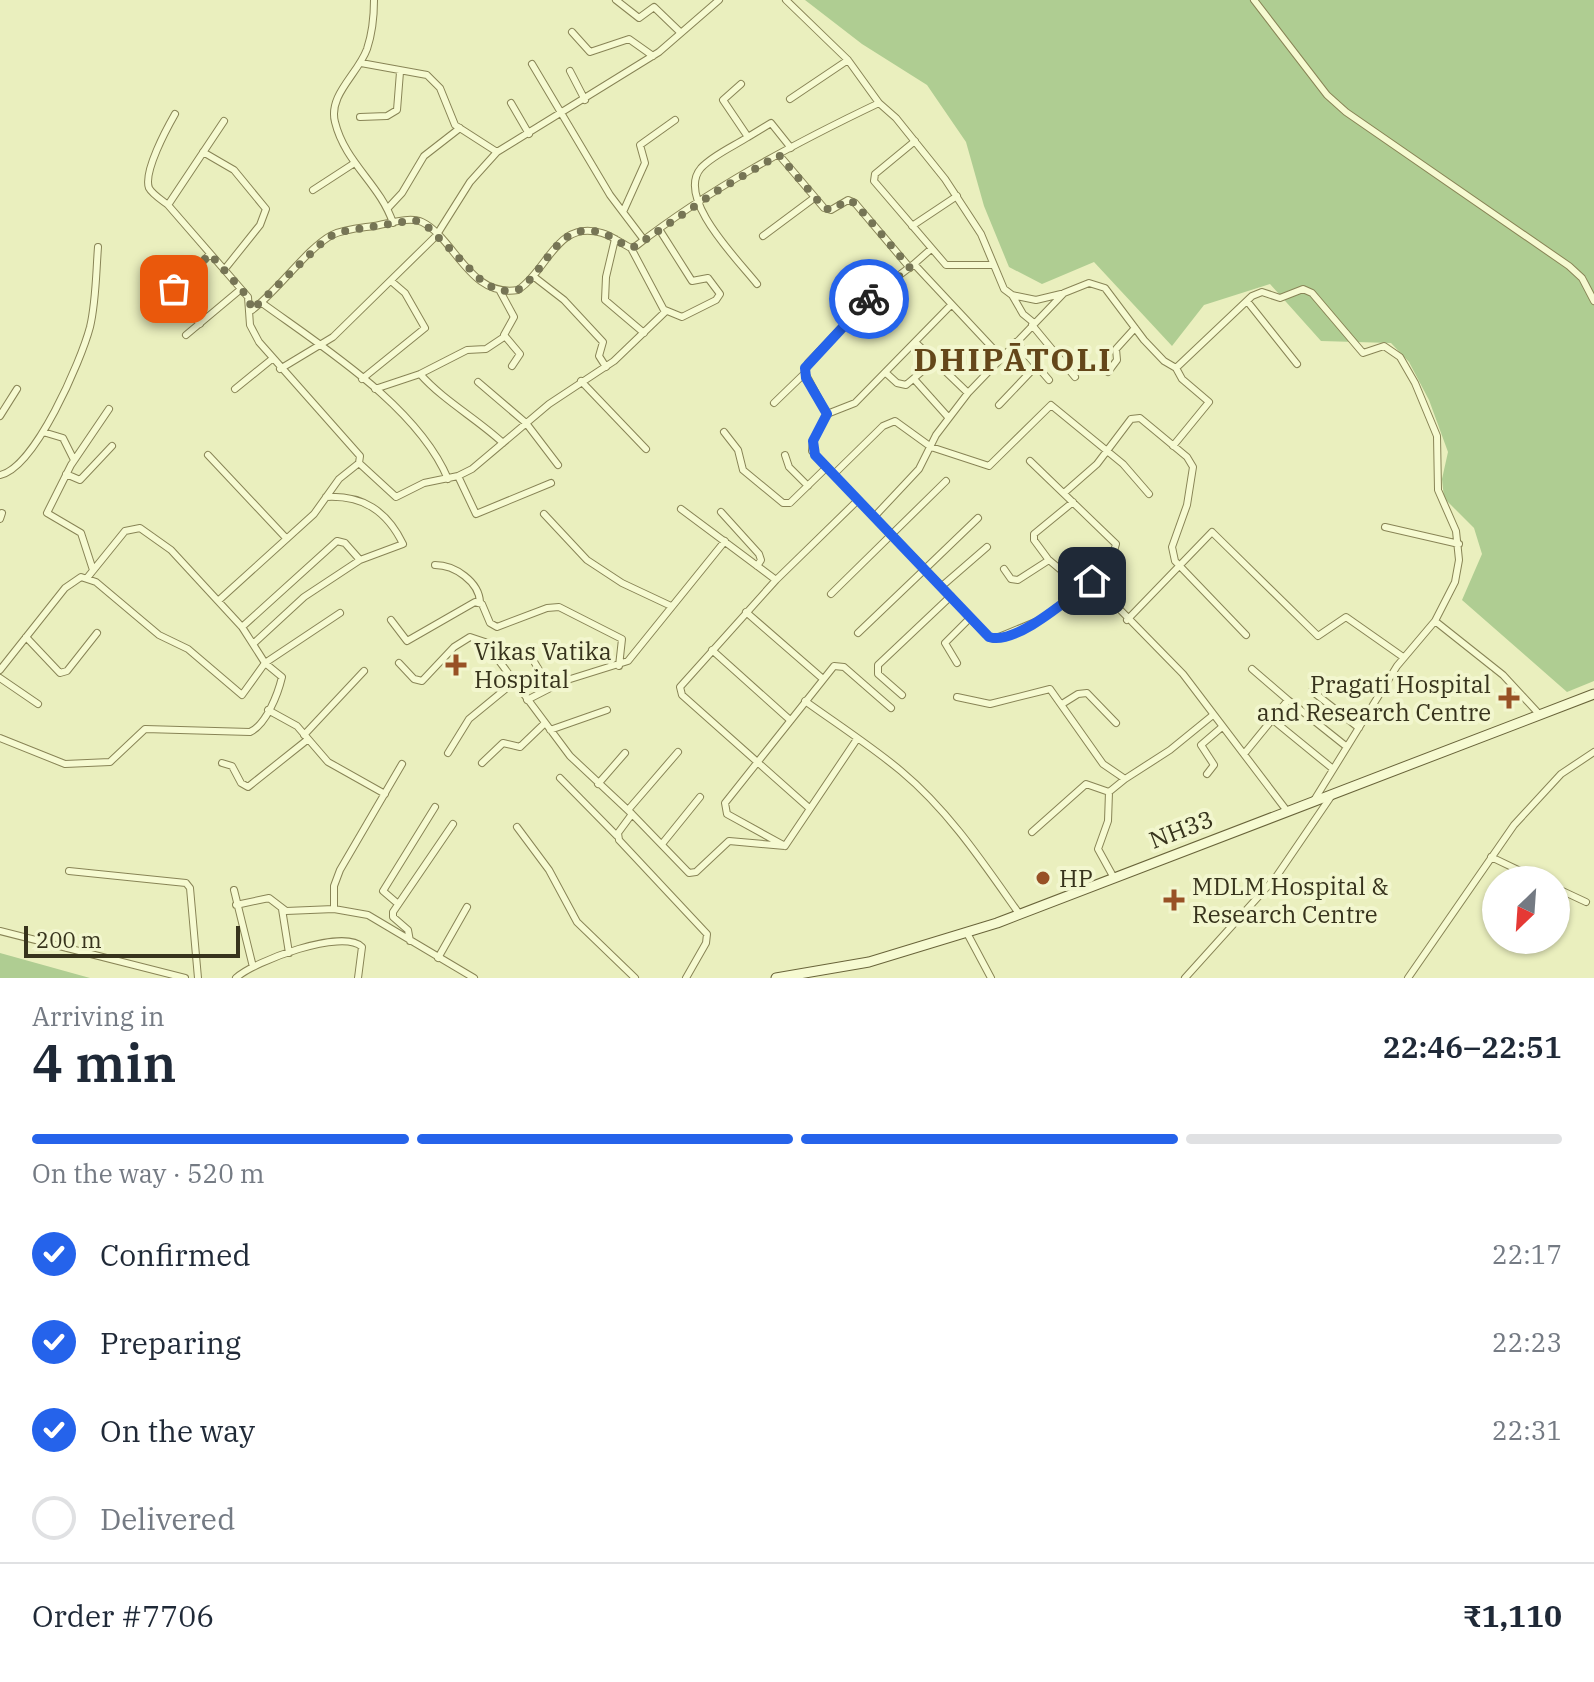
<!DOCTYPE html>
<html lang="en">
<head>
<meta charset="utf-8">
<style>
	:root { --surface:#fff; --page:#f2f2f3; --text:#1f2937; --muted:#747a83; --line:#e0e1e3; --accent:#2563eb }
	body { margin:0; font-family:"IBM Plex Serif",serif; background:var(--page); color:var(--text); height:100vh; display:flex; flex-direction:column; font-size:30px; white-space:nowrap }
	* { box-sizing:border-box; margin:0 }
	p { font-size:26px; color:var(--muted) }
	.icon { flex:none; width:44px; height:44px; fill:none; stroke:currentColor; stroke-width:2; stroke-linecap:round; stroke-linejoin:round }
	.map { position:relative; height:978px; overflow:hidden }
	.side { display:flex; flex-direction:column; background:var(--surface); flex:1 }
	.side>* { flex:none }
	.needle { width:52px; rotate:205deg }
	.fabs { position:absolute; left:1482px; top:866px; display:grid; gap:16px }
	.fabs a { display:grid; place-items:center; width:88px; height:88px; border-radius:50%; background:var(--surface); box-shadow:0 2px 6px #0004; font-size:40px }
	.scale { position:absolute; left:24px; bottom:20px; width:216px; box-sizing:border-box; padding-left:8px; border:4px solid #37331c; border-top:0; font-size:22px; line-height:28px; white-space:nowrap; color:#37331c; -webkit-text-stroke:6px #f2f6ce; paint-order:stroke }
	.pin { position:absolute; display:grid; place-items:center; width:68px; height:68px; color:#fff; margin:-34px; border-radius:16px; box-shadow:0 4px 12px #0006 }
	.courier { position:absolute; display:grid; place-items:center; width:80px; height:80px; margin:-40px; border:6px solid #2563eb; border-radius:50%; background:#fff; color:#222; box-shadow:0 2px 10px #0007 }
	.head em { font-style:normal; font-weight:600 }
	.head div { display:flex; flex-direction:column-reverse }
	.head { display:flex; align-items:center; justify-content:space-between; height:136px; padding:0 32px }
	h1 { font-size:52px; font-weight:600; line-height:60px }
	.bar { display:grid; grid-template-columns:repeat(4,1fr); gap:12px 8px; align-content:center; height:96px; padding:0 32px }
	.bar i { height:10px; border-radius:6px; background:var(--line) }
	.bar .on { background:var(--accent) }
	.bar p { grid-column:span 4 }
	.line { display:flex; align-items:center; gap:20px; padding:0 32px; border-top:2px solid var(--line) }
	.line div { flex:1 }
	ol { padding:0 32px; list-style:none }
	li { display:flex; align-items:center; gap:24px; height:88px }
	li p { margin-inline-start:auto }
	li .icon { padding:8px; border-radius:50%; background:var(--accent); color:#fff; stroke-width:4 }
	li:last-child { color:var(--muted) }
	li i { width:44px; height:44px; border:4px solid var(--line); border-radius:50% }
	.map>svg:first-child { display:block }
</style>
</head>
<body>
<div class="map">
<svg width="1594" height="978" viewBox="0 0 1594 978">
	<rect width="100%" height="100%" fill="#eaefbe"/>
	<path fill="#afcd92" d="M805,0H1594V681L1567,692L1462,600L1482,554L1474,528L1444,498L1442,479L1448,452L1429,400L1409,362L1391,343L1321,341L1270,284L1204,305L1172,346L1094,262L1042,284L1009,267L984,206L966,142L927,85L862,44Z
		M0,953L90,978H0Z"/>
	<g fill="none" stroke-linecap="round" stroke-linejoin="round">
		<defs>
			<path id="minor" d="M374,0C374,16 372,34 367,49C358,74 328,95 335,122C345,163 380,184 393,223
				M616,0L639,18L654,7L681,33
				M786,0L848,60L879,103L896,118L945,179L981,234L1004,289L1012,295L1036,300L1061,294
				M1254,0L1327,95L1346,112L1569,266L1582,278L1594,301
				M572,32L590,52L629,39L653,56
				M361,63L427,75L440,88L455,125L497,152
				M532,64L610,195L644,240
				M570,71L585,100
				M741,84L723,100L748,137L771,123L791,148
				M790,99L848,60
				M511,103L529,134
				M360,117L387,116L397,110L400,72
				M748,137C734,146 713,155 701,168C675,198 739,261 757,284
				M915,141L875,174L874,181L946,265H993
				M203,152L234,170L266,209L260,225L224,270
				M779,155L824,208L831,210L848,200L855,203L910,268
				M313,190L353,164
				M168,205C163,201 152,194 149,188C143,172 167,128 175,114
				M388,208L402,193L424,156L460,128
				M623,212L645,163L640,145L675,120
				M912,226L957,196
				M659,229L692,281L708,278L720,294L716,300L682,317L665,310
				M763,236L814,198
				M615,239L606,277L605,300L644,333
				M914,264L931,249
				M533,276L564,300L603,342L599,356L606,367
				M500,291L514,317L504,335L520,354L512,366
				M1012,295L1023,314L1034,323
				M1247,301L1297,364
				M262,303C324,348 418,407 448,479
				M252,310C279,290 306,249 332,235C344,229 360,228 374,226C387,224 410,216 422,222C455,238 469,298 518,290C548,270 557,219 602,233C612,236 621,243 631,248L636,246C709,189 795,143 879,103
				M200,324L174,292L210,254
				M1032,325L1075,377
				M186,335L241,289
				M915,342L968,393
				M1016,342L1049,380
				M280,369L333,337L436,236L470,182L497,152L659,52L719,0
				M1108,372L1117,360L1116,349L1135,328
				M886,373L897,383L906,385L933,362
				M420,374C444,401 476,418 503,443
				M362,379L425,328L405,293L391,281
				M914,379L948,417
				M581,381L646,449
				M478,382L526,423L558,465
				M235,389L272,359
				M375,389L420,374L467,350L486,349L504,337
				M774,403L805,373
				M999,405L1038,364
				M827,414L855,403L950,306
				M0,416L17,389
				M43,432L63,438L74,460
				M724,432L738,450L743,470L783,503H790L827,467
				M1173,446L1209,402L1182,379L1176,368
				M208,455L286,538
				M785,455L789,467L808,486
				M1030,461L1116,544L1114,551L1087,576
				M359,463L396,497L424,483L458,476L472,469L549,404L614,361L665,312L631,248
				M66,474L80,480L112,446
				M834,474L883,426L895,421L931,447L989,466L1051,405L1123,464L1149,494
				M0,475C35,468 81,361 90,327C96,302 96,273 98,247
				M458,476L476,514L551,483
				M1064,493L1097,464L1131,419L1140,418L1187,457L1193,467L1187,505L1172,547L1175,561L1246,635
				M858,500L812,451L813,441L827,414L805,373L808,363L872,296L914,264L1001,357
				M681,509L776,580
				M721,512L759,554L761,560L757,566
				M544,514L587,560L622,583L671,606
				M874,517L919,469L936,435L968,393L1064,293L1089,283L1105,288L1144,340L1164,361L1176,368L1252,296L1262,292L1280,298L1303,289L1312,293L1363,353L1384,346L1400,357L1415,383L1437,436L1438,490L1456,531L1459,560L1455,582L1435,621
				M0,519L2,513
				M1385,527L1459,544
				M1048,559L1034,540V534L1073,502
				M435,565C455,565 479,582 480,602
				M1004,569L1011,579L1018,580L1049,560L1062,571L1076,564L1089,578
				M93,570L81,533L47,513L71,465L109,409
				M942,586L987,547
				M831,594L946,481
				M218,601L314,514L339,479L359,463L360,456L259,342L250,325L248,297L168,205L224,121
				M746,612L823,679
				M391,620L407,641L475,602L482,604L490,623L497,627L547,608L559,607L622,639L619,666
				M1127,620L1212,532L1318,636L1346,617L1403,657
				M242,627L337,541L345,543L360,560L403,544C387,511 363,495 326,497
				M858,633L925,569L985,634L994,639L1040,620L1092,581L1183,674L1287,811
				M26,637L60,673L67,671L97,633
				M253,644L304,597L360,560
				M527,650L550,688
				M712,650L790,720
				M399,663L414,679L422,681L454,647L470,637L485,642L570,756L632,814L618,833L619,840L707,934L706,943L686,978
				M957,663L945,643L970,618
				M0,670L65,588L81,577L96,582L159,635L188,649L242,695L265,663L340,613
				M0,678L38,704
				M1312,691L1359,728
				M902,695L878,674V665L951,596
				M957,697L990,704L1050,689L1103,764L1125,779L1170,750L1213,715
				M527,700L564,681L628,661L725,541
				M1288,700L1347,747
				M805,701C837,724 871,746 901,771C949,811 984,864 1020,915
				M1062,704L1078,694L1087,693L1116,723
				M268,710L297,726L328,762L385,794
				M1273,720L1333,769
				M550,730L607,710
				M304,735L364,671
				M0,738L65,764L110,762L145,729L250,732C266,725 278,694 282,677L265,663L242,627L171,550L140,528L125,531L87,578
				M448,753L469,719L514,682
				M1244,754L1288,700L1252,669
				M222,763L232,766L241,783L248,787L307,740
				M482,763L503,743L520,747L545,723
				M1207,774L1214,765L1201,745L1222,727
				M560,778L617,836
				M598,784L625,753
				M1109,792L1108,821L1098,849L1114,878
				M1313,802L1397,666L1435,621L1503,675L1540,715
				M808,807L682,695L680,687L776,580L858,500L925,569L978,518
				M628,810L678,752
				M632,814L689,873L696,872L729,841L785,846L857,739
				M517,827L549,870L577,922L635,978
				M1032,832L1086,784L1109,792L1125,779
				M662,844L700,797
				M785,846L727,814L725,803L834,666L844,667L891,708
				M1491,857L1539,880
				M69,871L186,883L190,888L198,978
				M1556,888L1586,902
				M234,890L253,967
				M397,903L383,891L435,807
				M236,905L269,898L286,911L334,909L368,915L474,978
				M282,909L289,953
				M334,909V886L340,870L402,764
				M0,931L185,978
				M967,933L991,978
				M410,941L408,930L393,917V912L453,824
				M438,958L467,907
				M236,978C254,961 343,928 362,947L358,978
				M1185,978L1276,877L1332,795
				M1408,978L1514,825L1561,774L1594,752"/>
			<path id="secondary" d="M776,978L869,962L997,923L1594,694"/>
		</defs>
		<use href="#minor" stroke="#888456" stroke-width="8"/>
		<use href="#secondary" stroke="#69643a" stroke-width="11"/>
		<use href="#minor" stroke="#f6fad1" stroke-width="6"/>
		<use href="#secondary" stroke="#f6fad1" stroke-width="9"/>
	</g>
	<g fill="none" stroke-linecap="round" stroke-linejoin="round">
		<path stroke="#767555" stroke-width="8" stroke-dasharray="0 14.4" d="M174,289L210,254L248,297L252,310L328,237L345,231L415,220L429,228L484,283L500,291L518,290C548,270 557,219 602,233C612,236 621,244 631,248L636,246L717,191L779,155L824,208L831,210L848,200L855,203L910,268L869,299"/>
		<path stroke="#2563eb" stroke-width="10" d="M869,299L805,368L806,378L827,414L813,441L815,455L989,637C1016,646 1070,597 1092,581"/>
	</g>
	<g fill="#985125" stroke="#f2f6ce" stroke-width="3">
		<path d="M452 653h8v8h8v8h-8v8h-8v-8h-8v-8h8z"/>
		<path d="M1505 686h8v8h8v8h-8v8h-8v-8h-8v-8h8z"/>
		<circle cx="1043" cy="878" r="8"/>
		<path d="M1170 888h8v8h8v8h-8v8h-8v-8h-8v-8h8z"/>
	</g>
	<g text-anchor="middle" dominant-baseline="central" stroke-width="8" stroke-linejoin="round" paint-order="stroke">
		<g font-size="24" fill="#37331c" stroke="#f2f6ce" text-anchor="start">
			<text x="474" y="651">Vikas Vatika<tspan x="474" dy="28">Hospital</tspan></text>
			<text x="1491" y="684" text-anchor="end">Pragati Hospital<tspan x="1491" dy="28">and Research Centre</tspan></text>
			<text x="1059" y="878">HP</text>
			<text x="1192" y="886">MDLM Hospital &amp;<tspan x="1192" dy="28">Research Centre</tspan></text>
		</g>
		<g font-size="24" fill="#37331c" stroke="#f2f6ce">
			<text transform="translate(1181 829) rotate(-21)">NH33</text>
		</g>
		<g font-size="32" font-weight="bold" letter-spacing="2" fill="#64471a" stroke="#f2f6ce">
			<text x="1013" y="359">DHIPĀTOLI</text>
		</g>
	</g>
</svg>
<div class="fabs">
<a><svg class="needle" viewBox="-14 -14 28 28"><path d="M0-13l5 13h-10z" fill="#e53935"/><path d="M0 13l5-13h-10z" fill="#747a83"/></svg></a>
</div>
<div class="scale">200 m</div>
<div class="pin" style="left:174px;top:289px;background:#ea580c"><svg class="icon" aria-label="bag" viewBox="0 0 24 24"><path d="M5 8h14l-1 12H6zM9 8a3 3 0 0 1 6 0"/></svg></div>
<div class="pin" style="left:1092px;top:581px;background:#1f2937"><svg class="icon" aria-label="home" viewBox="0 0 24 24"><path d="M3 11l9-7 9 7M6 9v11h12V9"/></svg></div>
<div class="courier" style="left:869px;top:299px"><svg class="icon" aria-label="bike" viewBox="0 0 24 24"><circle cx="6" cy="16" r="4"/><circle cx="18" cy="16" r="4"/><path d="M6 16l4-8h5l3 8M10 8l3 8H6M13 5h3"/></svg></div>
</div>
<section class="side">
<div class="head"><div><h1>4 min</h1><p>Arriving in</p></div><em>22:46–22:51</em></div>
<div class="bar"><i class="on"></i><i class="on"></i><i class="on"></i><i></i><p>On the way · 520 m</p></div>
<ol>
<li><svg class="icon" aria-label="check" viewBox="0 0 24 24"><path d="M5 12l5 5 9-10"/></svg>Confirmed<p>22:17</p></li>
<li><svg class="icon" aria-label="check" viewBox="0 0 24 24"><path d="M5 12l5 5 9-10"/></svg>Preparing<p>22:23</p></li>
<li><svg class="icon" aria-label="check" viewBox="0 0 24 24"><path d="M5 12l5 5 9-10"/></svg>On the way<p>22:31</p></li>
<li><i></i>Delivered</li>
</ol>
<div class="line" style="height:104px"><div>Order #7706</div><b>₹1,110</b></div>
</section>
</body>
</html>
